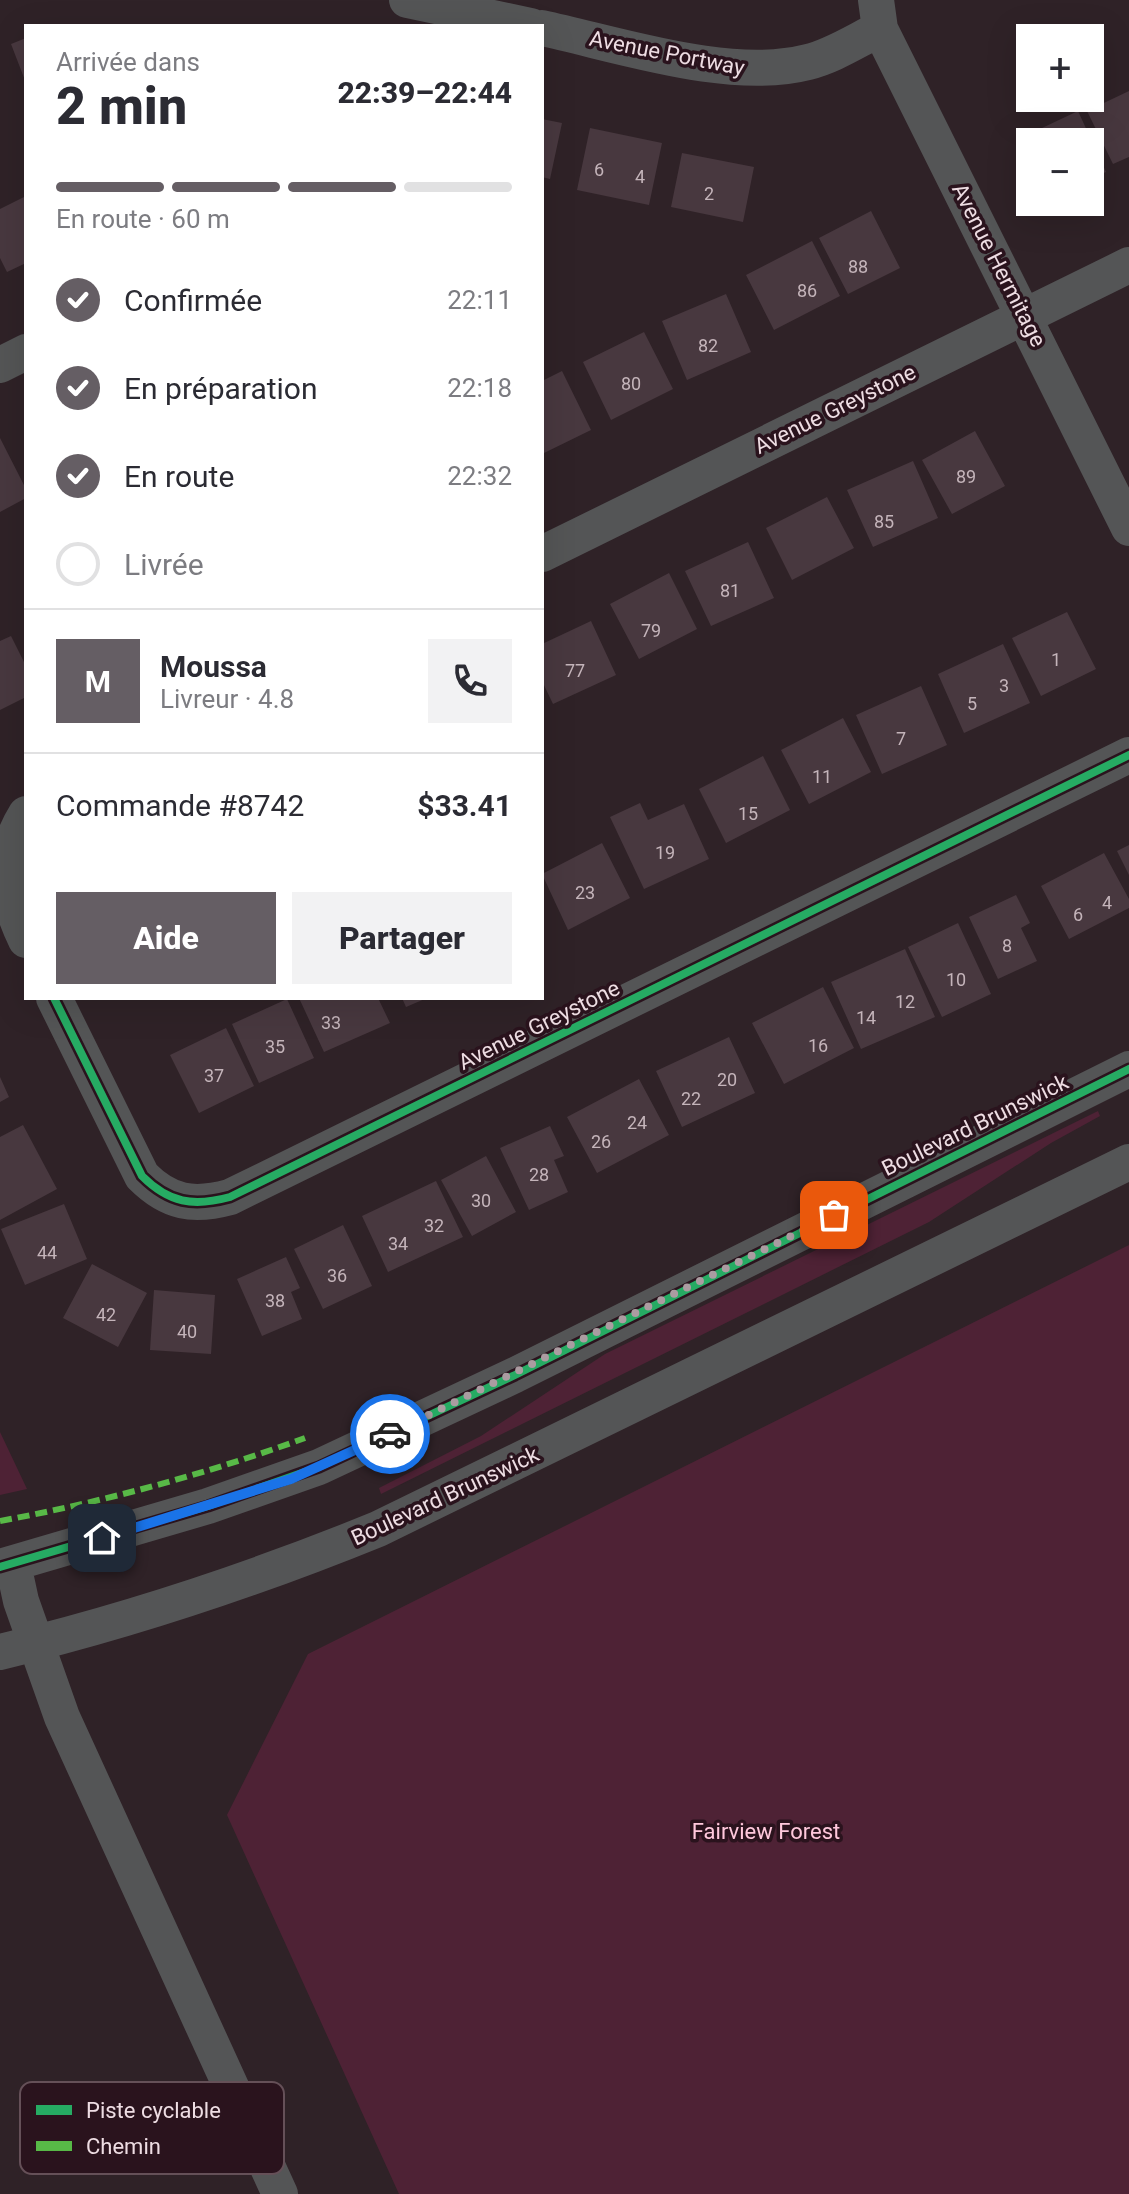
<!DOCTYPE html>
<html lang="fr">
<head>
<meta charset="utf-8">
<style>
	:root { --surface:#fff; --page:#f2f2f3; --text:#2b2b33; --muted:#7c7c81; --line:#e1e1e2; --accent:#655e64 }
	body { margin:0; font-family:Roboto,sans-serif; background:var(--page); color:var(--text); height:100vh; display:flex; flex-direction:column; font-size:30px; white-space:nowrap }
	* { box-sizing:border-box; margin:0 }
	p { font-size:26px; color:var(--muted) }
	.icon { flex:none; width:44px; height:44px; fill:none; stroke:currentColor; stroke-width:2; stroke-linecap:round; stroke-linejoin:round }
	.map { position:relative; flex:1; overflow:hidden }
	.sheet { position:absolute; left:24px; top:24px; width:520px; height:976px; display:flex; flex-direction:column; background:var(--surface); border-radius:0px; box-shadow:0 8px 32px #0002 }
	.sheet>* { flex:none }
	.fabs { position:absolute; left:1016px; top:24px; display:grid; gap:16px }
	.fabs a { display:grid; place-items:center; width:88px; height:88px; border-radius:0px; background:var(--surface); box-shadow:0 8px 32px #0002; font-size:40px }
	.pin { position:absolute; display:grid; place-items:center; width:68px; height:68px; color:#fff; margin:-34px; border-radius:16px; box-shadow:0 4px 12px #0006 }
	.courier { position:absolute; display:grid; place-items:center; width:80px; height:80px; margin:-40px; border:6px solid #1a73e8; border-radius:50%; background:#fff; color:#222; box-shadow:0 2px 10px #0007 }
	.head em { font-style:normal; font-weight:800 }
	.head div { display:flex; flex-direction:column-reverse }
	.head { display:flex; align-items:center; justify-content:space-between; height:136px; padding:0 32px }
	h1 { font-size:52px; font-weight:800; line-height:60px }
	.bar { display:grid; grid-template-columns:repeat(4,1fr); gap:12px 8px; align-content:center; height:96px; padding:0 32px }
	.bar i { height:10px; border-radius:6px; background:var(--line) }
	.bar .selected { background:var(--accent) }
	.bar p { grid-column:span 4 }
	.line { display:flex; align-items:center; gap:20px; padding:0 32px; border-top:2px solid var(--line) }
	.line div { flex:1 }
	.round { display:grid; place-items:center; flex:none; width:84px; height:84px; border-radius:0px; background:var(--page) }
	ol { padding:0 32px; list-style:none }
	li { display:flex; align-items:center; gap:24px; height:88px }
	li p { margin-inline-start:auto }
	li .icon { padding:8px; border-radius:50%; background:var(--accent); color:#fff; stroke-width:4 }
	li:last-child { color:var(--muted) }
	li i { width:44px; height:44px; border:4px solid var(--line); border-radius:50% }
	.button { display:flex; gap:16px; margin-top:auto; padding:16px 32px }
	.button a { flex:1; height:92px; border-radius:0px; background:var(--accent); color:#fff; font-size:32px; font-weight:800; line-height:92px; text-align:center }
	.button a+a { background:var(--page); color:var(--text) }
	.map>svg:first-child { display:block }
</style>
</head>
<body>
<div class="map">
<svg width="1129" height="2194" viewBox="0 0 1129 2194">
	<rect width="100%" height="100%" fill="#2f2227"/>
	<path fill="#4e2235" d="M1098,1111L1100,1116L1051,1143L929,1222L381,1494L379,1488L481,1436L605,1354Z
		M1129,1245V2194H399L227,1815L308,1654Z
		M0,1432L27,1489L0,1495Z"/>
	<path fill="#48383f" d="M26,38V83L11,44Z
		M1129,91V157L1113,164L1087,111Z
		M1078,111L1106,172L1090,179V142H1049L1042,128Z
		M542,119L562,123L550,179L542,177Z
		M590,128L662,143L649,205L577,190Z
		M682,153L754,167L743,222L671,207Z
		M26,196V263L7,272L0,258V209Z
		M871,211L900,268L848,294L819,238Z
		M812,241L840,296L774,330L746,275Z
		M726,294L751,352L687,380L662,321Z
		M644,332L673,389L611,420L583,362Z
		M562,371L591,430L542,454V381Z
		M975,431L1005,486L952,514L922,460Z
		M0,438L26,489V498L0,512Z
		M913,461L938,518L873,547L847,490Z
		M827,497L854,548L792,580L766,528Z
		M748,542L774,598L711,626L685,571Z
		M669,573L697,629L639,659L610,604Z
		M1067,612L1096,669L1041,696L1012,638Z
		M591,621L616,675L553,704L542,681V644Z
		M11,636L26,666V697L0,710V641Z
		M1003,644L1030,703L964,733L938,674Z
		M921,686L947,745L882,774L856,715Z
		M843,718L871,772L809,804L781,750Z
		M763,756L790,810L726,843L699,789Z
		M640,803L648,820L684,804L709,859L644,889L610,817Z
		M602,843L630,898L568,930L542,874Z
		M1129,845V875L1117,851Z
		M1104,853L1129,899V908L1069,939L1041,886Z
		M1016,895L1030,923L1021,928L1037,961L998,979L969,917Z
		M958,923L991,994L942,1017L908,947Z
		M905,949L935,1017L861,1049L831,982Z
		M823,987L854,1048L784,1084L752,1023Z
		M299,998H378L390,1023L324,1052Z
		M402,998H427L406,1007Z
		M287,999L314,1058L259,1083L232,1024Z
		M226,1028L254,1086L199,1113L170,1055Z
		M729,1037L755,1093L682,1127L656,1071Z
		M0,1077L9,1097L0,1102Z
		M639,1079L669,1135L597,1173L567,1117Z
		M23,1125L57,1189L0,1220V1137Z
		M550,1126L564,1156L554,1160L568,1192L529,1210L500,1148Z
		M486,1156L516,1212L472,1236L441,1180Z
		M436,1181L463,1237L388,1272L362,1216Z
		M64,1204L87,1259L25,1285L1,1229Z
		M343,1225L372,1286L323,1309L294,1249Z
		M286,1257L300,1288L291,1292L302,1319L262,1336L237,1279Z
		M92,1264L147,1293L118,1347L63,1318Z
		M154,1290L215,1295L211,1354L150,1350Z"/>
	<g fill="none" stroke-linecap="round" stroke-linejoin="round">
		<path stroke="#545556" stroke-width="36" d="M407,0L531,26
			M876,0L880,29L1129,528
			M542,28C621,45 730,82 808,62C833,56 857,40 880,29
			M0,365L26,352
			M542,554L1129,265
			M26,814C0,856 4,895 26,940
			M54,998L142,1176C169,1203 193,1207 230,1197L1129,755
			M13,1564L21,1601L62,1717L280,2194
			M0,1567L208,1506L319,1467L515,1375L1129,1069
			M0,1652C129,1621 255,1579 378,1529L1129,1162"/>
		<path stroke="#58b947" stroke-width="6" stroke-dasharray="12 6" stroke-linecap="butt" d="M0,1521C103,1502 206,1474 305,1438"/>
		<defs>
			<path id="cycleway" d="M54,998L142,1176C169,1203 193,1207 230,1197L1129,755
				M0,1567L208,1506L319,1467L515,1375L1129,1069"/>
		</defs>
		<use href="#cycleway" stroke="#2a131d" stroke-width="13"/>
		<use href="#cycleway" stroke="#26ab63" stroke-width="8"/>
	</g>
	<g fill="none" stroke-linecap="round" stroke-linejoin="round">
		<path stroke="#ab9ca1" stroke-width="8" stroke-dasharray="0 14.4" d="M390,1434L834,1215"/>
		<path stroke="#1a73e8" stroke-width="10" d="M102,1538L291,1479L390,1434"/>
	</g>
	<g text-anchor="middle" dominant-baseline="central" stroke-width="7" stroke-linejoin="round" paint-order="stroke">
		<g font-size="18" fill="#c4b4ba">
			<text x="599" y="169">6</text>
			<text x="640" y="176">4</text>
			<text x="709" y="193">2</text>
			<text x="858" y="266">88</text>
			<text x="807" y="290">86</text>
			<text x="708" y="345">82</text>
			<text x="631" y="383">80</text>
			<text x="966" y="476">89</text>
			<text x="884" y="521">85</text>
			<text x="730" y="590">81</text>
			<text x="651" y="630">79</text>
			<text x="1056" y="659">1</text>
			<text x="575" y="670">77</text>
			<text x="1004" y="685">3</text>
			<text x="972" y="703">5</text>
			<text x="901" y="738">7</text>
			<text x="822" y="776">11</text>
			<text x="748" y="813">15</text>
			<text x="665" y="852">19</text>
			<text x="585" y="892">23</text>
			<text x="1107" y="902">4</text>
			<text x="1078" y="914">6</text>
			<text x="1007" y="945">8</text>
			<text x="956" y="979">10</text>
			<text x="905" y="1001">12</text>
			<text x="866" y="1017">14</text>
			<text x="331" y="1022">33</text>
			<text x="818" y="1045">16</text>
			<text x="275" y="1046">35</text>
			<text x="214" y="1075">37</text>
			<text x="727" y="1079">20</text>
			<text x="691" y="1098">22</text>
			<text x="637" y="1122">24</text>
			<text x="601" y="1141">26</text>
			<text x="539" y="1174">28</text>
			<text x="481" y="1200">30</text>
			<text x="434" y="1225">32</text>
			<text x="398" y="1243">34</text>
			<text x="47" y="1252">44</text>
			<text x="337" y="1275">36</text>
			<text x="275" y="1300">38</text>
			<text x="106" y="1314">42</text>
			<text x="187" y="1331">40</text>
		</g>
		<g font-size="22" fill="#eedde3" stroke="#2a131d">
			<text transform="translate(667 53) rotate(11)">Avenue Portway</text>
			<text transform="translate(999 265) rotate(63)">Avenue Hermitage</text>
			<text transform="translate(835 409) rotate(-26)">Avenue Greystone</text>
			<text transform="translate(539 1025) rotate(-26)">Avenue Greystone</text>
			<text transform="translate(975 1125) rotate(-26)">Boulevard Brunswick</text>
			<text transform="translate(445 1496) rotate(-25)">Boulevard Brunswick</text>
		</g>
		<g font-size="22" fill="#ffc8dc" stroke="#2a131d">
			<text x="766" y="1831">Fairview Forest</text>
		</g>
	</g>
	<rect x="20" y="2082" width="264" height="92" rx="12" fill="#2a131d" stroke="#655058" stroke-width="2"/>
	<rect x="36" y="2105" width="36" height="10" fill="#26ab63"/>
	<rect x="36" y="2141" width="36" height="10" fill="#58b947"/>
	<g font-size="22" fill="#eedde3">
		<text x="86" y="2118">Piste cyclable</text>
		<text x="86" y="2154">Chemin</text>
	</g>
</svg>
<div class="fabs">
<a>+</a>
<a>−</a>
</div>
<div class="pin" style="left:834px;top:1215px;background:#ea580c"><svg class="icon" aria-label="bag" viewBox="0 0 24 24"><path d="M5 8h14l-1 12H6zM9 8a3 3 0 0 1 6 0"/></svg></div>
<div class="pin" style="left:102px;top:1538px;background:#1f2937"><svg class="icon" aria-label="home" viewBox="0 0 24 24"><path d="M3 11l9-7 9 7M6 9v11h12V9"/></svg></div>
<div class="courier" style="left:390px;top:1434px"><svg class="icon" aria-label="car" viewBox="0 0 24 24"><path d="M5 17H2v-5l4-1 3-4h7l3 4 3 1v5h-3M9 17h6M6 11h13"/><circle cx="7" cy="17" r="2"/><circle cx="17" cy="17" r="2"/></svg></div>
<section class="sheet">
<div class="head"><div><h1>2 min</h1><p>Arrivée dans</p></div><em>22:39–22:44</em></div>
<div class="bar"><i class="selected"></i><i class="selected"></i><i class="selected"></i><i></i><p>En route · 60 m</p></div>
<ol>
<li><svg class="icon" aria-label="check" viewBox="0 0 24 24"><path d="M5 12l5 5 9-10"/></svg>Confirmée<p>22:11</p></li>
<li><svg class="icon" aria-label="check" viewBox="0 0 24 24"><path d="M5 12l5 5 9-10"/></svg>En préparation<p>22:18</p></li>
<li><svg class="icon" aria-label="check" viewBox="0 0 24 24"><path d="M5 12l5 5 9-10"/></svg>En route<p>22:32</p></li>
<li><i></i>Livrée</li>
</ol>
<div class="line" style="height:144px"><b class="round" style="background:var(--accent);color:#fff">M</b><div><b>Moussa</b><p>Livreur · 4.8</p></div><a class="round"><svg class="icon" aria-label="phone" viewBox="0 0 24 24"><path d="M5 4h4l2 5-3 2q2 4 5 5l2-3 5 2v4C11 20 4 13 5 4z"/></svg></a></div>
<div class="line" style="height:104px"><div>Commande #8742</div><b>$33.41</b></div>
<div class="button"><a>Aide</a><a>Partager</a></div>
</section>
</div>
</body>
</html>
